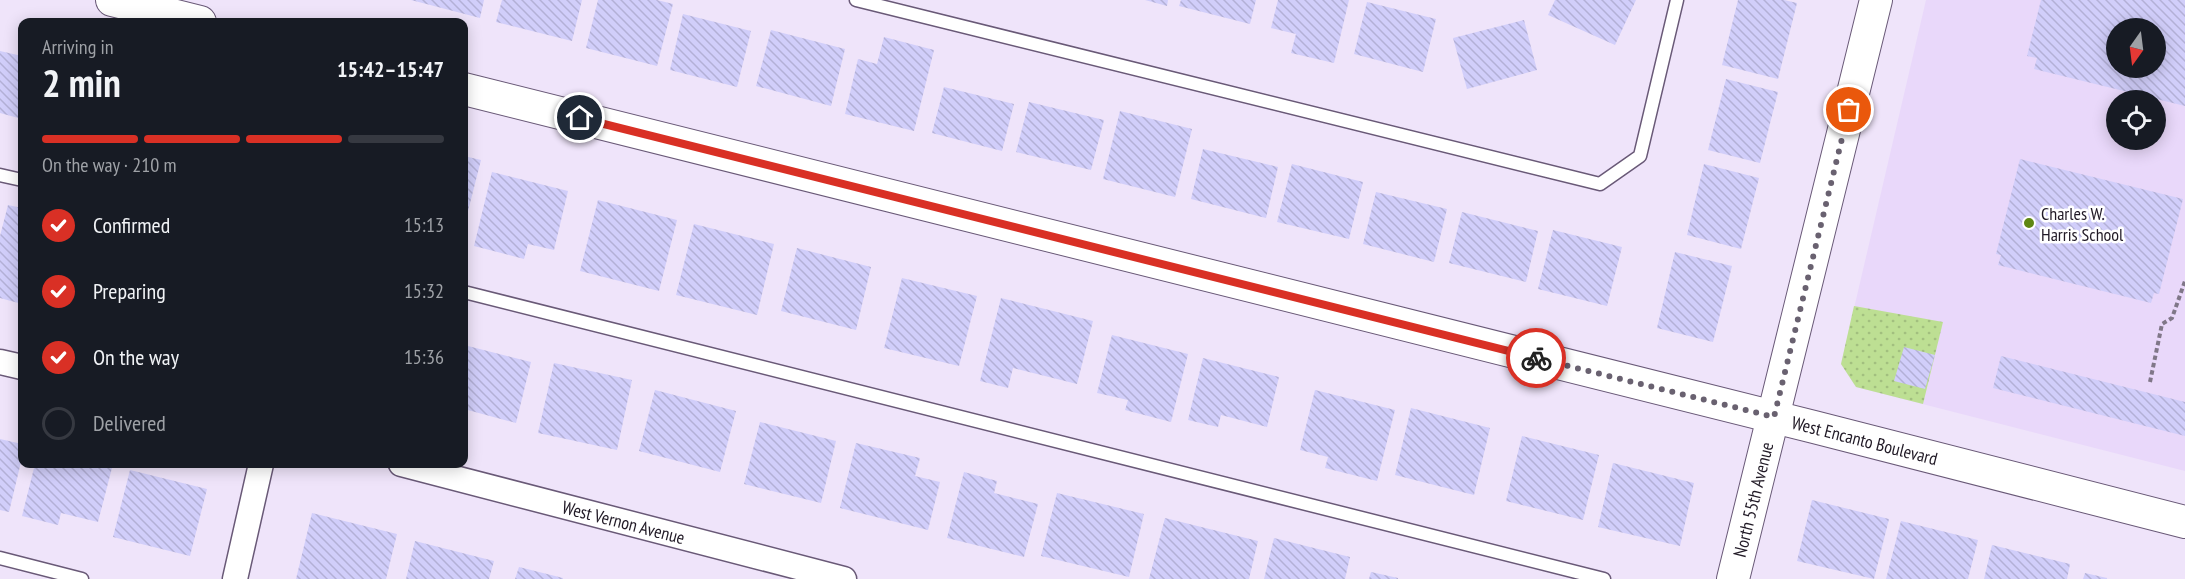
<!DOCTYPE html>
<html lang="en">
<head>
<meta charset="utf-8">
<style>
	:root { --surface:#171b24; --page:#20242c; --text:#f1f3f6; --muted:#9ea1a6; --line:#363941; --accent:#d93025 }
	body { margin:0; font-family:"PT Sans Narrow",sans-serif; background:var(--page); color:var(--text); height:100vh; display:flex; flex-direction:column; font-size:22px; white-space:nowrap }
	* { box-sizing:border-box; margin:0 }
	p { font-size:20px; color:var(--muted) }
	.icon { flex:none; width:33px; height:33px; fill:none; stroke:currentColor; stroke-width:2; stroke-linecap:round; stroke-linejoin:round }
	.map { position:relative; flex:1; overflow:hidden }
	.details { position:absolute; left:18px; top:18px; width:450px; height:450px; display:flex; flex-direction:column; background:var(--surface); border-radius:12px; box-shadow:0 3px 15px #0003 }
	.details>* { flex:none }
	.needle { width:39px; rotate:194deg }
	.controls { position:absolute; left:2106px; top:18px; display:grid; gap:12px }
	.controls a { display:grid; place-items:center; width:60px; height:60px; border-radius:50%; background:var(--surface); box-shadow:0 3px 15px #0003; font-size:30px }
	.pin { position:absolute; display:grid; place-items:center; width:51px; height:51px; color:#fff; margin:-26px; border:3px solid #fff; border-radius:50%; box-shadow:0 2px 6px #0007 }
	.courier { position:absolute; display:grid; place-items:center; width:60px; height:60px; margin:-30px; border:4px solid #d93025; border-radius:50%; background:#fff; color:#222; box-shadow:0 2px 8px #0007 }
	.head em { font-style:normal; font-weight:800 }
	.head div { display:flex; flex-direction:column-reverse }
	.head { display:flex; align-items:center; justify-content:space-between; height:102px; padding:0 24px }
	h1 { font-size:39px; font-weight:800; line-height:45px }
	.bar { display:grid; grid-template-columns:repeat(4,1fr); gap:9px 6px; align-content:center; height:72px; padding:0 24px }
	.bar i { height:8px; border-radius:4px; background:var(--line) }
	.bar .selected { background:var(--accent) }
	.bar p { grid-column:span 4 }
	ol { padding:0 24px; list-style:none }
	li { display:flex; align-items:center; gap:18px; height:66px }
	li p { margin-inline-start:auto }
	li .icon { padding:6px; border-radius:50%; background:var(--accent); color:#fff; stroke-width:4 }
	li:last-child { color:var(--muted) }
	li i { width:33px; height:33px; border:3px solid var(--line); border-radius:50% }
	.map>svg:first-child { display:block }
</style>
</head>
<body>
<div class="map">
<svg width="2185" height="579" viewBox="0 0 2185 579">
	<defs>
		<pattern id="park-dots" width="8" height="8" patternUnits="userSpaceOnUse" patternTransform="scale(1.5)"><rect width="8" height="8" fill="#bddf93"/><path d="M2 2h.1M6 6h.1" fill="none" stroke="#a2bf7f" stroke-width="1.8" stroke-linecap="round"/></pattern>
		<pattern id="building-back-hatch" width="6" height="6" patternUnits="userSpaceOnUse" patternTransform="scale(1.5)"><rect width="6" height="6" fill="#d1cefa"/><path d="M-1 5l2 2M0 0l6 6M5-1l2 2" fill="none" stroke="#b3b0d6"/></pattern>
	</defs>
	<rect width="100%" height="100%" fill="#efe4fa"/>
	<path fill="#e9d8fa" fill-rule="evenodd" d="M1926,0H2185V471L1856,387L1841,364ZM2116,28H2156V68H2116ZM2116,100H2156V140H2116Z"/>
	<path fill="url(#park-dots)" d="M1854,306L1943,322L1923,404L1856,387L1841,364Z"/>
	<path fill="url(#building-back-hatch)" fill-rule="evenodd" d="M411,0H484L480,18Z
		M502,0H582L572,41L496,22Z
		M598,0H657L673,4L657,66L586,48Z
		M1145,0H1168L1167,6Z
		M1181,0H1256L1250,24L1179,6Z
		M1278,0H1349L1334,63L1291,53L1296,34L1271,28Z
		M1555,0H1636L1615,45L1548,15Z
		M1738,0H1784L1797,3L1778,79L1722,65Z
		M2041,0H2185V106L2034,69L2037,58L2027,56ZM2116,28H2156V68H2116Z
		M1367,2L1436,19L1423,72L1354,54Z
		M683,14L751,31L737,87L670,70Z
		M1524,20L1537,70L1467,89L1453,38Z
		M771,30L845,49L831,106L756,86Z
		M884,37L934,50L914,131L845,114L858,59L877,64Z
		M0,51L22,56V119L0,113Z
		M1726,79L1778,92L1760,163L1708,150Z
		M944,87L1014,104L1002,151L932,133Z
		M1029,102L1104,120L1091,170L1016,152Z
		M1120,111L1192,129L1175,197L1103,179Z
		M1203,149L1278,167L1266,218L1191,199Z
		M464,156L481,160L464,227Z
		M2020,159L2183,199L2159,294L2154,293L2151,303L1998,265L2001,255L1996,254Z
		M1292,164L1363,182L1349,239L1277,222Z
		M1704,164L1759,178L1741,249L1687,235Z
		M492,172L568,191L554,250L528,244L524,259L474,246Z
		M1376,192L1447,209L1434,262L1363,244Z
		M598,200L677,220L659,291L580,271Z
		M8,205L22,208V304L0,298V236Z
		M1462,212L1538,231L1526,282L1449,263Z
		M694,224L774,244L757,315L676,295Z
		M1553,230L1622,247L1607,306L1538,289Z
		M797,248L871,267L856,330L781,311Z
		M1675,252L1732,266L1713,342L1657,328Z
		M902,278L977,296L959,366L884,348Z
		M1001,298L1093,321L1077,384L1013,368L1008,388L980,381Z
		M1112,335L1188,354L1171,422L1125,410L1128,400L1097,393Z
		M464,345L531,362L516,423L464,409Z
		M1904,347L1935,355L1925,389L1894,381Z
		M2001,356L2185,402V436L1993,388Z
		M1203,358L1279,377L1267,427L1221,415L1218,427L1188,420Z
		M554,363L632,380L617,450L538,433Z
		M655,390L736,411L720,472L639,451Z
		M1315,390L1395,410L1377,481L1325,468L1328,457L1300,450Z
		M1411,408L1490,428L1474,495L1395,475Z
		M760,422L836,441L821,503L744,484Z
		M1522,436L1599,455L1583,520L1506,501Z
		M0,439L22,444V458L9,512L0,510Z
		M856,443L920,458L915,476L940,482L928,530L840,508Z
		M1613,463L1694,483L1680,546L1598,527Z
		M35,464H113L98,522L61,513L58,525L22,516Z
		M130,470L207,489L190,556L113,537Z
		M964,472L997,481L994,493L1038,504L1024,557L947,538Z
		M1057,493L1144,514L1129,577L1041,556Z
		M1812,500L1889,519L1874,579L1797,561Z
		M312,513L397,534L386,579H296Z
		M1165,518L1258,541L1249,579H1149Z
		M1901,521L1978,540L1968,579H1886Z
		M1274,538L1350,557L1345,579H1264Z
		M415,541L494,561L489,579H406Z
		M1992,545L2070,564L2067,579H1984Z
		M519,567L563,578V579H515Z
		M1371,572L1398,578V579H1369Z
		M2085,573L2107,578V579H2083Z"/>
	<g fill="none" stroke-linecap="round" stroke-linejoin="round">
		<defs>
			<path id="service" d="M856,0L1600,184L1640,156L1677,0
				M0,175L22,180
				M464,292L1604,579
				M0,558L82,579"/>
			<g id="minor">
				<path d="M0,362L22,367"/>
				<path id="s1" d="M401,464L844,579"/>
				<path d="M235,579L261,464"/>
			</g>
			<g id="tertiary">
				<path d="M112,0L200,22"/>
				<path id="s2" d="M464,89L1814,427L2185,522"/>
				<path id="s3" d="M1733,579L1876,0"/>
			</g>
		</defs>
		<use href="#service" stroke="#695977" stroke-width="15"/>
		<use href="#minor" stroke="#695977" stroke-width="27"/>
		<use href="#tertiary" stroke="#695977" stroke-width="34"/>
		<path stroke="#807788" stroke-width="4" stroke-dasharray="4.5 3" stroke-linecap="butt" d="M2150,382L2162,324L2172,318L2185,281"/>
		<use href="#service" stroke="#fff" stroke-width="12"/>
		<use href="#minor" stroke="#fff" stroke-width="24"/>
		<use href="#tertiary" stroke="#fff" stroke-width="32"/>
	</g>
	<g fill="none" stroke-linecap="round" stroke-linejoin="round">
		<path stroke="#696170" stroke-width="6" stroke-dasharray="0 10.8" d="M1536,358L1774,417L1849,110"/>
		<path stroke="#d93025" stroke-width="8" d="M580,118L1536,358"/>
	</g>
	<circle fill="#5e8712" stroke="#fff" stroke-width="2" cx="2029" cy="223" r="6"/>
	<g text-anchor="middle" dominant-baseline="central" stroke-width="5" stroke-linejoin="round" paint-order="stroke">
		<g font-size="18" fill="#211a26" stroke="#fff" text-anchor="start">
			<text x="2041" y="213">Charles W.<tspan x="2041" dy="21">Harris School</tspan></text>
		</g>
		<g font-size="18" fill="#211a26" stroke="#fff">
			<text stroke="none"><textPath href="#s2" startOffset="1444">West Encanto Boulevard</textPath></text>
			<text stroke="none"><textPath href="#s3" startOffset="82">North 55th Avenue</textPath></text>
			<text stroke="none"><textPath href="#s1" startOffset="230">West Vernon Avenue</textPath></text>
		</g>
	</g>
</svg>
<div class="controls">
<a><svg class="needle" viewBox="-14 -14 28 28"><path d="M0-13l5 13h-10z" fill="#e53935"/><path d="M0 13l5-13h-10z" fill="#9ea1a6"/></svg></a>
<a><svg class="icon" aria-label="locate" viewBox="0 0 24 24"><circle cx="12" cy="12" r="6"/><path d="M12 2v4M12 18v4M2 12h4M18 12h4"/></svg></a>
</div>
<div class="pin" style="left:1849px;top:110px;background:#ea580c"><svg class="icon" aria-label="bag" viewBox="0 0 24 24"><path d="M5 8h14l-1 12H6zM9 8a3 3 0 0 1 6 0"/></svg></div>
<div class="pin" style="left:580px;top:118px;background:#1f2937"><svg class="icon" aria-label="home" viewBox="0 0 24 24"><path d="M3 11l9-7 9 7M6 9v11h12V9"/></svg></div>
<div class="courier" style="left:1536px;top:358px"><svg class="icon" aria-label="bike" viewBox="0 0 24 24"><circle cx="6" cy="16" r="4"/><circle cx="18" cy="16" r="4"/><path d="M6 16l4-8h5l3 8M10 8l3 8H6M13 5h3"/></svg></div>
<section class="details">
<div class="head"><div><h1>2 min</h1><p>Arriving in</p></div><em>15:42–15:47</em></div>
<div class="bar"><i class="selected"></i><i class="selected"></i><i class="selected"></i><i></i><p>On the way · 210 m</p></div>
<ol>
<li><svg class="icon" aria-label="check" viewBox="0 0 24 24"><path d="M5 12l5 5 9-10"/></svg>Confirmed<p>15:13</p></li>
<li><svg class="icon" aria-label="check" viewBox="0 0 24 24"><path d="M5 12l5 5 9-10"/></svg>Preparing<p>15:32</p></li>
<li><svg class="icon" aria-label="check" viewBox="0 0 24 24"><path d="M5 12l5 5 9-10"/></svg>On the way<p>15:36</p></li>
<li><i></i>Delivered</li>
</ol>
</section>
</div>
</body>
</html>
